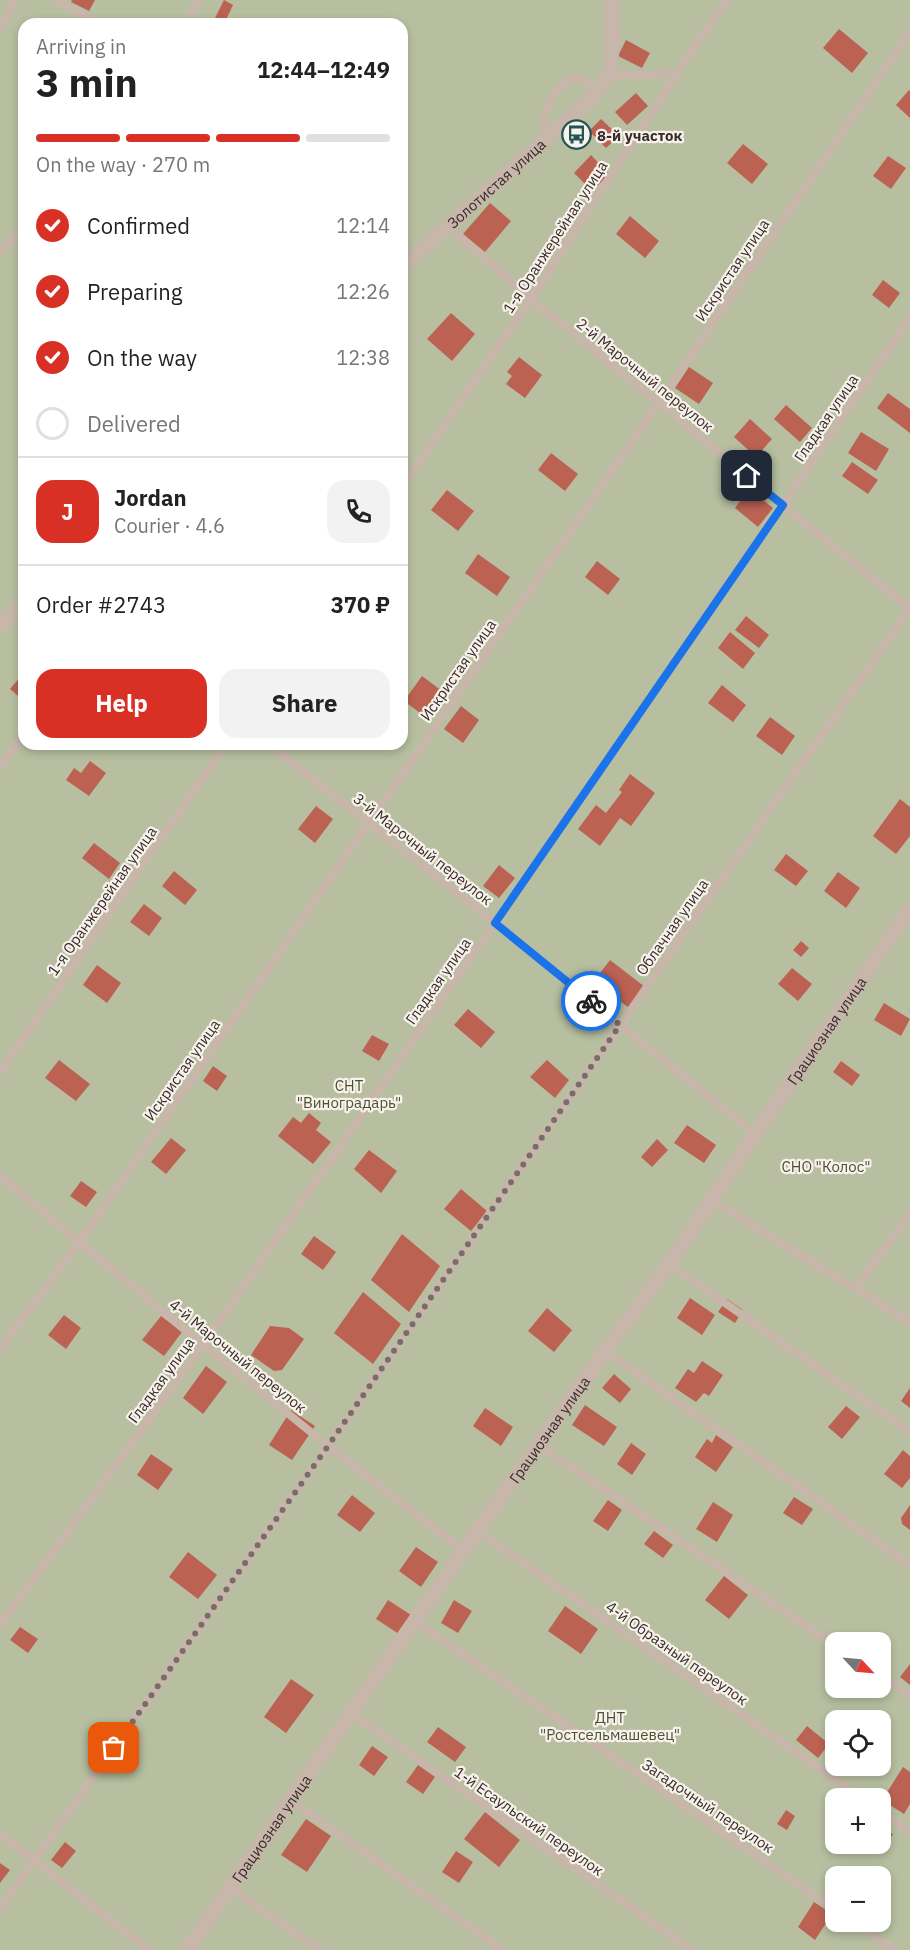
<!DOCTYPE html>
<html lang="en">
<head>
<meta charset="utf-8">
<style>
	:root { --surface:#fff; --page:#f2f2f2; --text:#222; --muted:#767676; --line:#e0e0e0; --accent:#d93025 }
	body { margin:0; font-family:"IBM Plex Sans",sans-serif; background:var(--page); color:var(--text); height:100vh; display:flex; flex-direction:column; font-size:22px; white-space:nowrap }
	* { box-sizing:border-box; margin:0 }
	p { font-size:20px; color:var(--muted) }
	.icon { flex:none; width:33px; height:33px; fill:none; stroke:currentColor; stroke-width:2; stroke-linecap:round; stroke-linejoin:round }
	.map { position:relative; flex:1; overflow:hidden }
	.side { position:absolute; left:18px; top:18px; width:390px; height:732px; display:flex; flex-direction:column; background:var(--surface); border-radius:18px; box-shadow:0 3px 9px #0003 }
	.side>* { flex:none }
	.needle { width:39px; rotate:116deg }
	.tools { position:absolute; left:825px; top:1632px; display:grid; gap:12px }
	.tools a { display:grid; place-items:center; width:66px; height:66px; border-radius:12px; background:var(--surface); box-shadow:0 3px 9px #0003; font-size:30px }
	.pin { position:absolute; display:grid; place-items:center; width:51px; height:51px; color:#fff; margin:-26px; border-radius:12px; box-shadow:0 3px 9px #0006 }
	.courier { position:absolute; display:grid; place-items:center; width:60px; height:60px; margin:-30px; border:4px solid #1a73e8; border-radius:50%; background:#fff; color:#222; box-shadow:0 2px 8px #0007 }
	.head em { font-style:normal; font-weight:800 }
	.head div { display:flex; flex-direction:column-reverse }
	.head { display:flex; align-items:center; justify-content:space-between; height:102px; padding:0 18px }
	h1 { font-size:39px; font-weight:800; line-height:45px }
	.bar { display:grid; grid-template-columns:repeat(4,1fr); gap:9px 6px; align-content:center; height:72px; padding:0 18px }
	.bar i { height:8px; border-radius:4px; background:var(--line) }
	.bar .active { background:var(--accent) }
	.bar p { grid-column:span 4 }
	.line { display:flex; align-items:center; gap:15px; padding:0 18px; border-top:2px solid var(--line) }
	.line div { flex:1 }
	.round { display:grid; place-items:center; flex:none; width:63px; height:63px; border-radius:18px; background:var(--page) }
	ol { padding:0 18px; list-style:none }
	li { display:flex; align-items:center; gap:18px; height:66px }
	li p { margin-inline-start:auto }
	li .icon { padding:6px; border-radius:50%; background:var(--accent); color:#fff; stroke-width:4 }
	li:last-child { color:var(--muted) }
	li i { width:33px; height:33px; border:3px solid var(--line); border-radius:50% }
	.button { display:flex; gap:12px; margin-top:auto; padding:12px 18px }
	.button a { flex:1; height:69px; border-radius:18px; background:var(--accent); color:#fff; font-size:24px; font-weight:800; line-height:69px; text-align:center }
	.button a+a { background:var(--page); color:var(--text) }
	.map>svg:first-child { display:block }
</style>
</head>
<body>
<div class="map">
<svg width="910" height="1950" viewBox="0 0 910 1950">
	<rect width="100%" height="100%" fill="#f1e7df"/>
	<path fill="#b7bfa0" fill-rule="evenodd" d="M0,0H910V1950H0ZM24,24H402V744H24ZM836,1642H880V1688H836ZM836,1720H880V1766H836ZM836,1798H880V1844H836ZM836,1876H880V1922H836Z"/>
	<path fill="#bc6252" d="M72,0H95L89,11L71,2Z
		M224,0L233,5L225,22L215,18Z
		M839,29L868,53L852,73L823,48Z
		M626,40L650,53L642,68L618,56Z
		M909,90L910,91V118L896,105Z
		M636,93L648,106L627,125L615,112Z
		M601,119L619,136L606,148L589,131Z
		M743,144L768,164L752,184L727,163Z
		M591,155L609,174L592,191L574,173Z
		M888,156L906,168L891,189L873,176Z
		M490,203L511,221L485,252L463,234Z
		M630,216L659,241L645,258L616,234Z
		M883,280L900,293L889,308L872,295Z
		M451,313L475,334L452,361L427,339Z
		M519,357L542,375L525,398L506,384L512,376L507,372Z
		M689,367L713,383L699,404L675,388Z
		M888,393L910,409V433L877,408Z
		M786,405L812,428L800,442L774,419Z
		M750,419L772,439L756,457L734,437Z
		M861,432L889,449L876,471L848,453Z
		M551,453L578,474L565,491L538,470Z
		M852,462L878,480L868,494L842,476Z
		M749,489L773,508L758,527L735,508Z
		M447,490L474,511L458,531L431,510Z
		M478,554L510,577L497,596L465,573Z
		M597,561L620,579L608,595L585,577Z
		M746,616L769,635L759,648L735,630Z
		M730,632L755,653L743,669L718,648Z
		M22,675L24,677V701L10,689Z
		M422,676L442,691L424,716L404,701Z
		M722,685L746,705L733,722L708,703Z
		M461,706L479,720L463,743L444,729Z
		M770,717L795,736L782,755L756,736Z
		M90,761L106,773L89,796L66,780L74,768L81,773Z
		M630,774L655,793L631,826L620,818L600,846L578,829L596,805L606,813L622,792L619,790Z
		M900,799L910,807V836L896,854L873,836Z
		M316,806L333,819L315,843L298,829Z
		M94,843L120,863L109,879L82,858Z
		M786,854L808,871L796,886L774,870Z
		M499,865L515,878L499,898L483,886Z
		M174,871L197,890L185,905L162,886Z
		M838,872L860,888L846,908L824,891Z
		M144,904L162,918L149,936L130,922Z
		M801,941L809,948L801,957L793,950Z
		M610,960L645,987L629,1008L594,981Z
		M97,965L121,983L107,1003L83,985Z
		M792,968L812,984L798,1001L778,984Z
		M884,1003L910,1019L901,1036L874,1020Z
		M468,1009L495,1032L481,1048L454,1025Z
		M372,1035L389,1044L379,1061L362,1051Z
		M59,1060L90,1084L76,1101L45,1078Z
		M547,1060L569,1080L555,1098L530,1077Z
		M841,1061L860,1075L852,1086L833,1072Z
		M213,1066L227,1076L217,1091L203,1081Z
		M309,1113L321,1123L316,1130L331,1142L313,1164L278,1136L293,1117L301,1123Z
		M687,1125L716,1145L704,1163L674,1143Z
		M171,1138L186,1150L166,1174L151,1162Z
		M657,1139L668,1150L652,1167L641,1157Z
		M369,1150L397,1171L381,1193L354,1169Z
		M81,1181L97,1192L86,1207L70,1196Z
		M461,1189L487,1211L471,1231L444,1209Z
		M402,1234L440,1266L409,1312L371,1280Z
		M314,1236L336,1252L323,1270L301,1254Z
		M363,1292L401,1324L373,1364L334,1333Z
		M690,1298L715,1315L702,1335L677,1318Z
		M727,1299L743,1310L735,1323L718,1312Z
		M547,1308L572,1330L554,1352L528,1331Z
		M64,1315L81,1328L66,1349L48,1335Z
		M161,1316L182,1332L164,1356L142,1340Z
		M270,1326L289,1328L304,1339L282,1370L274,1371L251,1355Z
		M702,1361L723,1375L709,1396L704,1393L696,1402L675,1388L688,1369L694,1373Z
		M206,1366L227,1382L203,1414L183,1398Z
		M614,1374L631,1389L620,1403L602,1388Z
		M910,1388V1408L901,1401Z
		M585,1405L617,1427L604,1446L572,1425Z
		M846,1406L860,1417L842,1439L828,1427Z
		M485,1408L513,1427L501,1446L473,1426Z
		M291,1410L315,1426L292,1460L269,1445Z
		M716,1435L733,1447L716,1472L695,1457L707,1439L712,1443Z
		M631,1443L646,1454L632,1475L617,1464Z
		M903,1450L910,1456V1478L902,1488L884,1474Z
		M151,1454L173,1469L158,1490L137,1475Z
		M352,1495L375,1513L360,1532L337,1515Z
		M794,1497L813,1509L802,1525L783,1513Z
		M608,1500L622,1510L608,1531L593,1521Z
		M713,1502L733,1515L717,1542L696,1529Z
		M910,1505V1530L902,1524L901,1518Z
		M654,1531L673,1545L663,1558L644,1544Z
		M416,1547L438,1562L421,1587L399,1571Z
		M188,1552L217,1575L198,1599L169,1577Z
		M724,1576L748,1595L729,1619L705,1600Z
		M388,1600L411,1615L399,1634L376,1619Z
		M454,1600L472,1611L458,1633L441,1623Z
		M565,1606L598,1629L581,1654L548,1631Z
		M20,1627L38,1639L28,1653L10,1640Z
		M910,1664V1685L900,1677Z
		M291,1679L314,1695L286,1733L264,1717Z
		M807,1726L829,1744L818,1758L796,1740Z
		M438,1727L466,1747L455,1762L427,1742Z
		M372,1746L388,1757L374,1776L359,1765Z
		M418,1765L435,1777L423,1794L406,1782Z
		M903,1767L910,1772V1804L904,1814L882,1800Z
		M786,1810L795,1816L787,1830L777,1824Z
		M485,1812L520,1840L499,1867L464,1839Z
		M306,1819L331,1836L307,1872L281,1855Z
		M880,1826L893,1834L881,1854L865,1844H880Z
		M65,1842L76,1851L62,1868L51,1860Z
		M456,1851L473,1862L459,1883L442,1872Z
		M0,1863L10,1870L0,1883Z
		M814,1902L832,1914L815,1940L798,1927Z"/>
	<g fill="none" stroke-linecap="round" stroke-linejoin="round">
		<path stroke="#c8b6ab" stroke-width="8" d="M54,0L102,24
			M186,24L198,0
			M0,28L15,0
			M610,75H650L678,72
			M545,138L544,116L555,92L567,80L582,78L589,84L593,97
			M448,226L531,299L910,609
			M0,251L24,228
			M402,487L531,299L700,38L728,0
			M269,744L495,923L755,1134
			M0,767L24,734
			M0,1072L226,744
			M0,1176L203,1345L328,1446L464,1551
			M711,1200L910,1322
			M669,1264L910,1432
			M856,1288L910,1213
			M0,1349L80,1241L659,403L910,32
			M605,1351L910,1565
			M538,1445L836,1646
			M477,1531L862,1798
			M416,1622L836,1910
			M0,1625L203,1345L783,505L910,317
			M880,1676L910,1696
			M351,1713L692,1950
			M290,1800L503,1950
			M880,1811L910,1832
			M0,1834L149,1950
			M230,1888L320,1950
			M0,1909L328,1446L910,608
			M852,1922L894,1950"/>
		<g stroke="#c8b6ab" stroke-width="15">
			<path id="s1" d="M402,267L593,97L610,75L613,34L611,0"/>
			<path d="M0,625L24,603"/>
			<path id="s2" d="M187,1950L477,1531L605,1351L669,1264L755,1134L910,909"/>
		</g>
	</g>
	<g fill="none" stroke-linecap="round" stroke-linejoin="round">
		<path stroke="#776e69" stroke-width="6" stroke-dasharray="0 10.8" d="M114,1748L328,1446L620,1025L591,1001"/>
		<path stroke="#1a73e8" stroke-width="8" d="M591,1001L495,923L783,505L747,476"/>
	</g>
	<defs>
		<symbol id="bus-ring" viewBox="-11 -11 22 22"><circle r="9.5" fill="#f9f1eb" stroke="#235554" stroke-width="1.5"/><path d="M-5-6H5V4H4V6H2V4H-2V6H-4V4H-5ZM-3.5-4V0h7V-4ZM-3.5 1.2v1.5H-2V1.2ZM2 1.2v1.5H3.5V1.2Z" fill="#235554"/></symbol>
	</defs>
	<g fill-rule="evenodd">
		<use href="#bus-ring" x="560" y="118" width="33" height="33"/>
	</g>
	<g text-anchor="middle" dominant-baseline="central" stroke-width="4.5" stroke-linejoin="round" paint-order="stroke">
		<g font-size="15" font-weight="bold" fill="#362d2a" stroke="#f9f1eb" text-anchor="start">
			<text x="597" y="135">8-й участок</text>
		</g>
		<g font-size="15" fill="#362d2a" stroke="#f9f1eb">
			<text stroke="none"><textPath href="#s1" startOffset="126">Золотистая улица</textPath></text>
			<text transform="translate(555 237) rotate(-57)">1-я Оранжерейная улица</text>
			<text transform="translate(732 270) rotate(-56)">Искристая улица</text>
			<text transform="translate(645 375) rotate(39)">2-й Марочный переулок</text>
			<text transform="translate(826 418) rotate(-56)">Гладкая улица</text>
			<text transform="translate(458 670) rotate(-55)">Искристая улица</text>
			<text transform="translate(423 849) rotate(38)">3-й Марочный переулок</text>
			<text transform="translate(102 901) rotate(-55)">1-я Оранжерейная улица</text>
			<text transform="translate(672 927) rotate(-55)">Облачная улица</text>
			<text transform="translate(438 981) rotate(-55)">Гладкая улица</text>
			<text stroke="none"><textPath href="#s2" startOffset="1120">Грациозная улица</textPath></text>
			<text transform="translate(182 1070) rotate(-55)">Искристая улица</text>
			<text transform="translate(238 1356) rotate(39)">4-й Марочный переулок</text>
			<text transform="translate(161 1380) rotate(-54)">Гладкая улица</text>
			<text stroke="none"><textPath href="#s2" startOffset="634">Грациозная улица</textPath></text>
			<text transform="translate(677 1653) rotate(35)">4-й Образный переулок</text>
			<text transform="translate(708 1806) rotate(34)">Загадочный переулок</text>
			<text transform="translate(529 1821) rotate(35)">1-й Есаульский переулок</text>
			<text stroke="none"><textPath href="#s2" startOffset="148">Грациозная улица</textPath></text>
		</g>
		<g font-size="15" fill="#495330" stroke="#f9f1eb">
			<text x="349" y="1085">СНТ<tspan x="349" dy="17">"Виноградарь"</tspan></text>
			<text x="826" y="1166">СНО "Колос"</text>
			<text x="610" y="1717">ДНТ<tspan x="610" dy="17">"Ростсельмашевец"</tspan></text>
		</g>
	</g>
</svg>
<div class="tools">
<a><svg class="needle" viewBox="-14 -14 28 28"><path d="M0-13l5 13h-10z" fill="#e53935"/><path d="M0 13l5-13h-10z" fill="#767676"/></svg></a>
<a><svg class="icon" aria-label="locate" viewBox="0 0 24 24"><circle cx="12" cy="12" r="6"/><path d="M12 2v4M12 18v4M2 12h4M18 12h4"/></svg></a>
<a>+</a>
<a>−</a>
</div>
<div class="pin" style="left:114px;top:1748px;background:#ea580c"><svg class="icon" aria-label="bag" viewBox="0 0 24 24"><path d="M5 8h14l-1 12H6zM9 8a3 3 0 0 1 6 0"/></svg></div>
<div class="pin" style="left:747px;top:476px;background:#1f2937"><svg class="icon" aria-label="home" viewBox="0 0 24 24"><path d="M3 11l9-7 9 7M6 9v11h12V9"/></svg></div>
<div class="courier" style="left:591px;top:1001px"><svg class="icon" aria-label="bike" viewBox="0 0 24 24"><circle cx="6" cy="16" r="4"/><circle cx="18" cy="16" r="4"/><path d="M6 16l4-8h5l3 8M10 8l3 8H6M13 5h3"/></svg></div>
<section class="side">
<div class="head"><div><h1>3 min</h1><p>Arriving in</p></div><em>12:44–12:49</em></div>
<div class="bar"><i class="active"></i><i class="active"></i><i class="active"></i><i></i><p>On the way · 270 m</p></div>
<ol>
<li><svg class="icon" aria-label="check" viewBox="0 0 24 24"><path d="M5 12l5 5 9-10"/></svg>Confirmed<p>12:14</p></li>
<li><svg class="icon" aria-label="check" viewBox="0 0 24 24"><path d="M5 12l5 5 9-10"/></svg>Preparing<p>12:26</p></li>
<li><svg class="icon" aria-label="check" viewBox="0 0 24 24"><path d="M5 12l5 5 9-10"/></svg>On the way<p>12:38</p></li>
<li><i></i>Delivered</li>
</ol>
<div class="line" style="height:108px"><b class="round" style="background:var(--accent);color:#fff">J</b><div><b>Jordan</b><p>Courier · 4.6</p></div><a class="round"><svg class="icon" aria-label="phone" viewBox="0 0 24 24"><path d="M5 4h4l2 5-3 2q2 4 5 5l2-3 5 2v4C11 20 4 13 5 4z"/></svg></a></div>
<div class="line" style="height:78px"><div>Order #2743</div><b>370 ₽</b></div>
<div class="button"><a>Help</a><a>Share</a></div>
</section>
</div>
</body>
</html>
